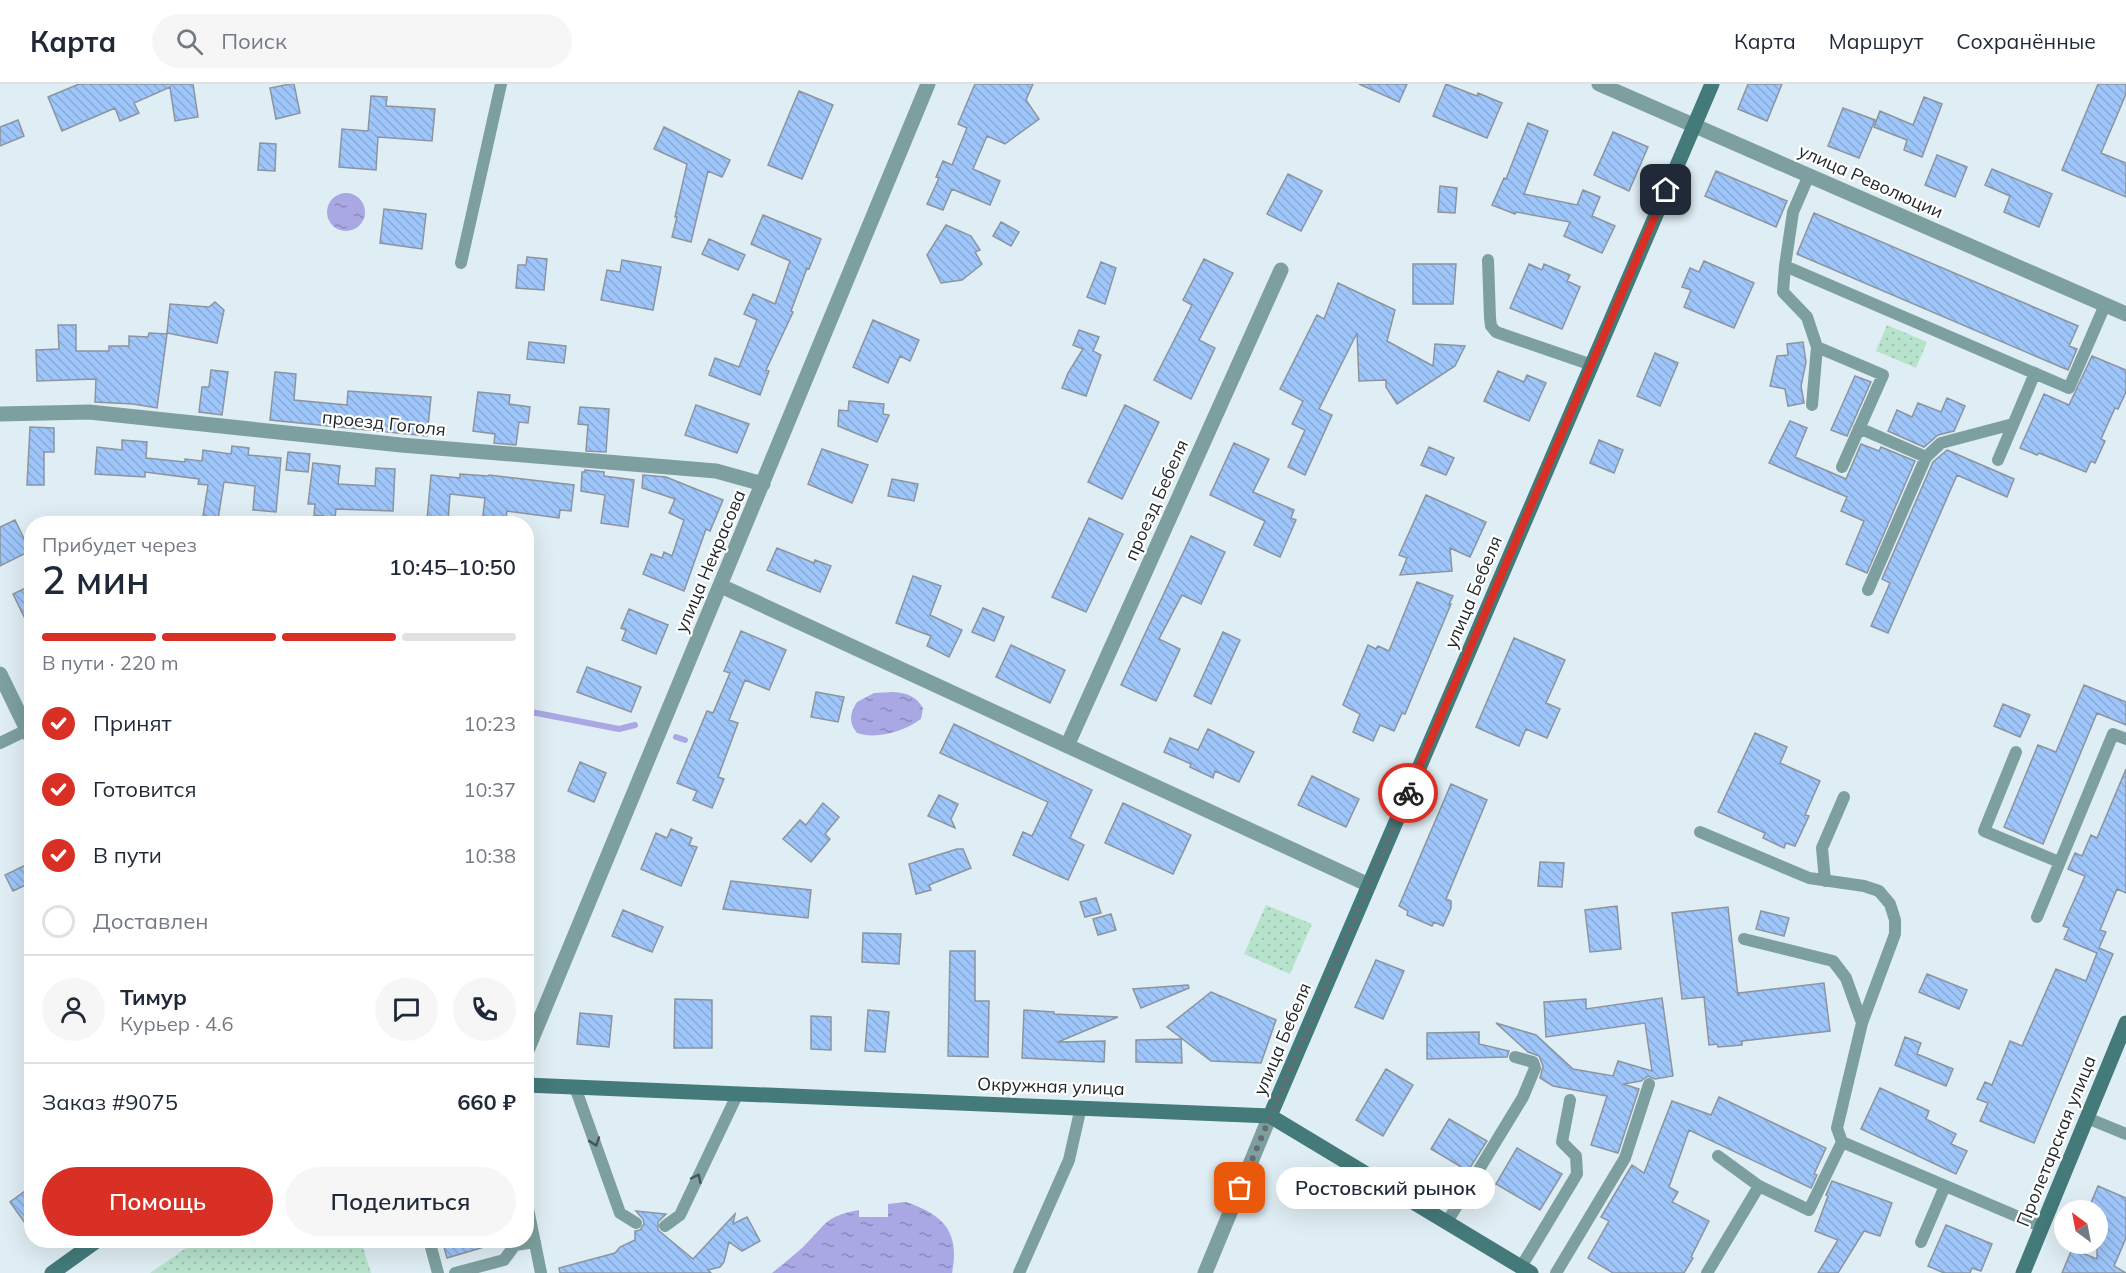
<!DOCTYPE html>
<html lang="ru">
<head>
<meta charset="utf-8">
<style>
	:root { --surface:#fff; --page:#f6f6f7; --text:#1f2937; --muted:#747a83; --line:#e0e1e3; --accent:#d93025 }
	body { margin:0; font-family:Mulish,sans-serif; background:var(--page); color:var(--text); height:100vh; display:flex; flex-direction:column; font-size:22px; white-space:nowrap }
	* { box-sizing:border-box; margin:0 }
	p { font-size:20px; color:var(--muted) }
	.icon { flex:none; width:33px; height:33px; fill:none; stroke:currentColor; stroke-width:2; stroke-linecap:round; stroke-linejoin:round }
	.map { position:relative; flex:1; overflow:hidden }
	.drawer { position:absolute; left:24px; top:432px; width:510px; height:732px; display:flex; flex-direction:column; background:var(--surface); border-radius:24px; box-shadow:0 6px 24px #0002 }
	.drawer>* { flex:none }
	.needle { width:39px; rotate:328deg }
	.buttons { position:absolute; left:2054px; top:1116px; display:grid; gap:12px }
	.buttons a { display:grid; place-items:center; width:54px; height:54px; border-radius:50%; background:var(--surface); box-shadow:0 6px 24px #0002; font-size:30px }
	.pin { position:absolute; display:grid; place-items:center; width:51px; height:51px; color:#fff; margin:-26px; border-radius:12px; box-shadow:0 3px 9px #0006 }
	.courier { position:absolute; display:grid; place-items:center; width:60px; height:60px; margin:-30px; border:4px solid #d93025; border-radius:50%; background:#fff; color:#222; box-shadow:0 2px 8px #0007 }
	.bubble { position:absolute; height:42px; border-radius:21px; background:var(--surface); box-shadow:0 6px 24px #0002; font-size:20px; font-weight:600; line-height:42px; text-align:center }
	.overview em { font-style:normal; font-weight:600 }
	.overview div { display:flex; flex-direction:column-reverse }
	.overview { display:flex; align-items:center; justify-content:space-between; height:102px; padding:0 18px }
	h1 { font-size:39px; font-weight:600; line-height:45px }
	.bar { display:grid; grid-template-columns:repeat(4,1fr); gap:9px 6px; align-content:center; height:72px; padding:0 18px }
	.bar i { height:8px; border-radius:4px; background:var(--line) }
	.bar .current { background:var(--accent) }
	.bar p { grid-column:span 4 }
	.line { display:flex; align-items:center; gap:15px; padding:0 18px; border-top:2px solid var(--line) }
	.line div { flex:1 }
	.round { display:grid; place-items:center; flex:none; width:63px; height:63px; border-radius:32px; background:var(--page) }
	ol { padding:0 18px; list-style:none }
	li { display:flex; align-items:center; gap:18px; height:66px }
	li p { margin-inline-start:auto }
	li .icon { padding:6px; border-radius:50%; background:var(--accent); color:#fff; stroke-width:4 }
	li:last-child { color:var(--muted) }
	li i { width:33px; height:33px; border:3px solid var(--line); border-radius:50% }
	.action { display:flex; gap:12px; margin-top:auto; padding:12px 18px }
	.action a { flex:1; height:69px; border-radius:36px; background:var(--accent); color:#fff; font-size:24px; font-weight:600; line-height:69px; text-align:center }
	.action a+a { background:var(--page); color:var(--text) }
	header { display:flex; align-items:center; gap:36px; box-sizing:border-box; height:84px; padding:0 30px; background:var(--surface); border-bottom:2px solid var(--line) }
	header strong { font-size:28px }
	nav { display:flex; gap:33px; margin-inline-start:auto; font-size:21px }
	.search { width:420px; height:54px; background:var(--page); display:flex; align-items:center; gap:15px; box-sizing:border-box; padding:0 21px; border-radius:33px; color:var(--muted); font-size:22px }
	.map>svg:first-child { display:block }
</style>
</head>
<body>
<header>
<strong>Карта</strong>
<div class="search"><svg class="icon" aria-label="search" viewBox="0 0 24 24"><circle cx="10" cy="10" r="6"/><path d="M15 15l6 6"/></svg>Поиск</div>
<nav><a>Карта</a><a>Маршрут</a><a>Сохранённые</a></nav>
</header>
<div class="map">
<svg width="2126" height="1189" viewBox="0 0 2126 1189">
	<defs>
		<pattern id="green-dots" width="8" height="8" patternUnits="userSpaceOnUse" patternTransform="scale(1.5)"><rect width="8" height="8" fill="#b7e3cd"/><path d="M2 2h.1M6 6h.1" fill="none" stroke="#9dc3b0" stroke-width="1.8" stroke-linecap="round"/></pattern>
		<pattern id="water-ripples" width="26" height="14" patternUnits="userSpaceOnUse" patternTransform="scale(1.5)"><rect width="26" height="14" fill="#aaa8e4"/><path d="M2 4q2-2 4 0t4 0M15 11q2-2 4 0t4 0" fill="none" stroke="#8a89b9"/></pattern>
		<pattern id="building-back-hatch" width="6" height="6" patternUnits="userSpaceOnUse" patternTransform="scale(1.5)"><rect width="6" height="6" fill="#9ec6fa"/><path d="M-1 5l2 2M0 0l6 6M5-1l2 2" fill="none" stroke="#88aad6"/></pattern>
	</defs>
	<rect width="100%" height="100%" fill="#dfeef4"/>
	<path fill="url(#green-dots)" d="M1887,241L1927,258L1916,284L1876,267Z
		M1266,821L1312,840L1290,890L1244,870Z
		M198,1156L361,1157L371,1189H150Z"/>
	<path fill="url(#water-ripples)" d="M327 128a19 19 0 1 1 38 0a19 19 0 1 1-38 0Z
		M893,608C907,609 916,612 923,624L921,635C905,647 876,656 857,649C848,638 850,629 857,618L874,609Z
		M906,1118C944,1131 960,1148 952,1189H772C782,1181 792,1173 802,1164C825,1142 824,1132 859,1126V1133H888V1120Z"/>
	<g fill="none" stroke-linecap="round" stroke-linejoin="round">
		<path stroke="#aaa8e4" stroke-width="6" d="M526,627L619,645L635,641
			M676,653L685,656"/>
	</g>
	<path fill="url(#building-back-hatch)" stroke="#8c949f" stroke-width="1.5" d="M79,0H193L198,33L175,37L170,3L134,19L139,29L120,37L115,24L62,47L48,13Z
		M290,0H294L300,29L276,35L270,4Z
		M975,0H1033L1026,16L1039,35L1005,60L987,52L973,85L1000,97L990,121L952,105L943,126L927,120L939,94L936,93L943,77L952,81L967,44L958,40Z
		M1359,0H1407L1399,18Z
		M1446,0L1477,12L1478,9L1502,19L1487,54L1433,32Z
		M1748,0H1782L1767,37L1738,25Z
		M2098,0H2126V10L2101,69L2126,79V113L2062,86Z
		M799,7L833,21L802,95L768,81Z
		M371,12L387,13L386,22L435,25L432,57L378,53L376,86L339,83L342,45L368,47Z
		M1924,13L1942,20L1922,73L1904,66L1907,56L1874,43L1880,27L1913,41Z
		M1843,24L1875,36L1859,74L1828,62Z
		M18,36L24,52L0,62V43Z
		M1528,39L1548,47L1524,110L1577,121L1583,106L1600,113L1592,132L1615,142L1602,169L1564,152L1570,138L1516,128L1515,130L1492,121L1504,94L1506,95Z
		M664,43L730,76L722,93L708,87L691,158L672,153L677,133H675L687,80L654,65Z
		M1613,48L1648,63L1629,107L1594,91Z
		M260,59L276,60L275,87L258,86Z
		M1937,71L1967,83L1955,113L1925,101Z
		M1992,85L2052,110L2039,143L2004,128L2010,112L1985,101Z
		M1716,87L1787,117L1776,143L1705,112Z
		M1288,90L1322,107L1301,147L1267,130Z
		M1440,102L1457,104L1455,129L1438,128Z
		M384,125L426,130L422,165L380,159Z
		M1814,129L2078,242L2069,262L2077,265L2068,286L1797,170Z
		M763,131L821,155L809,185L807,184L791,227L793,228L766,286L769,287L760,311L709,291L715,274L739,283L757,236L744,230L753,210L775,220L790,177L751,160Z
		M1001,138L1019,148L1011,162L993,152Z
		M946,141L971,152L980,166L975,168L982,180L962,196L941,199L927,171Z
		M709,155L745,171L738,186L702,170Z
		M527,173L547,175L544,206L516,204L518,181H526Z
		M1204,175L1233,189L1199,256L1215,264L1191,315L1154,296L1192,221L1183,216Z
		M622,176L661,183L653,226L601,216L607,186L620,188Z
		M1704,177L1754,199L1734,244L1684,223L1691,206L1682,203L1690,184L1699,188Z
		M1101,178L1116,184L1105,220L1087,213Z
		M1413,180H1456L1453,220H1413Z
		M1529,180L1542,186L1544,180L1570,191L1567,197L1580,203L1562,245L1510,224Z
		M1338,199L1395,226L1387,257L1433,282L1435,260L1465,262L1455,282L1397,320L1386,303V296L1359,297L1357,249L1319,325L1332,331L1305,391L1288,383L1305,346L1292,340L1303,317L1280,305L1317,231L1324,235Z
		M215,218L224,226L217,259L167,249L170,220L209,223Z
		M873,236L919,256L910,277L900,272L888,299L853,283Z
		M58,241H76V267H109V262H129V252L148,253L149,249L167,250L157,324L133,320L95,318L96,295L37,297L36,266L59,265Z
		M1079,246L1099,253L1093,267L1101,271L1086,312L1062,304L1068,289L1083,265L1073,261Z
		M529,258L566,262L564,279L527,275Z
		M1803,258L1806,278L1801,302L1804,319L1788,322L1785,305L1770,302L1777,272L1788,271L1787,260Z
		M1655,269L1678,279L1660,322L1637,312Z
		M2092,272L2126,286V308L2118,325L2115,324L2101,355L2105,357L2095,379L2091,377L2086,388L2039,369L2037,371L2020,364L2044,310L2069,321Z
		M211,286L228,288L222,331L199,328L202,303H209Z
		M1498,287L1524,298L1527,291L1546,299L1529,337L1484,317Z
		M275,288L296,290L294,316L347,321L348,307L431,313L427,352L270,336Z
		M1855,292L1871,298L1847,352L1831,346Z
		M478,308L510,311L509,320L530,323L528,339L519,338L516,361L494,359L495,350L473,347Z
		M1947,314L1965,322L1954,347L1938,351L1924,363L1888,347L1897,326L1912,333L1918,319L1941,328Z
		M849,317L884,320L883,330L889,331L877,358L838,342L839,326L848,327Z
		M696,321L749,340L737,369L685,351Z
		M1125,321L1159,338L1122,415L1088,398Z
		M580,323L609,325L606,368L586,367L588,341L578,340Z
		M1790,337L1807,344L1795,373L1846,395L1861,360L1879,367L1881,363L1915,377L1867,489L1846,480L1864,437L1841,427L1847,413L1769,379Z
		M30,343L54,344V368H44V401H27Z
		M122,356L147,358L146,374L185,378V375L202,377L203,366L231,370L232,362L249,364L248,371L281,374L276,428L253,426L255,402L224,398L218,435L203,432L208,401L198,400L199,395L145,388V393L95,390L97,363L122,366Z
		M1599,356L1623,366L1614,389L1590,379Z
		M1234,359L1269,375L1253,408L1294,426L1291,434L1296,436L1280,473L1254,461L1265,437L1210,411Z
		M1429,363L1454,374L1446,391L1421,381Z
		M822,365L868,381L852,419L808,400Z
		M1947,366L2014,395L2007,413L1957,391L1888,549L1871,542L1890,499L1882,495L1933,378Z
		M288,368L310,370L308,388L286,386Z
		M313,379L340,382L338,400L375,402L376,384L395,385L393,427L336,425L335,434L314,431L315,420H308Z
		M585,386L604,388V392L634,396L628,443L601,439L605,411L581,407L582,388H585Z
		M460,390L488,392L489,391L574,401L571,427L560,426L559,434L507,427L505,440H482L485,414L450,410L448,438L427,436L431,391L460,394Z
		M643,391L666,393L723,416L710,447L706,445L684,507L643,490L651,470L662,474L664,468L672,472L684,436L669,429L675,415L642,404Z
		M892,395L918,400L914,417L888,412Z
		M1426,411L1486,438L1470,473L1450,464L1452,487L1400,491L1407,474L1399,471Z
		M1089,434L1123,450L1086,528L1052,513Z
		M15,436L30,467L0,482V443Z
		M1191,452L1225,468L1201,520L1182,511L1159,555L1180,565L1156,617L1121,601Z
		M777,464L814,479L815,476L831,482L820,508L767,486Z
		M913,492L941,502L930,531L962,546L949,573L927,562L931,552L896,539Z
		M1417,498L1453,512L1449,520H1451L1405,630L1402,629L1394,647L1380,641L1373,657L1353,648L1360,630L1343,621L1368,561L1376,565L1378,562L1389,567Z
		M32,501V549L13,510Z
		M983,524L1004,533L994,557L972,548Z
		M629,525L668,541L656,570L622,556L626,546L621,544Z
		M741,547L786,566L769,606L745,596L729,636L738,639L718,693L724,695L712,724L693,716L697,707L677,699L707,627L713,629L730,589L724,587Z
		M1223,548L1240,556L1211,620L1194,612Z
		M1514,554L1565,576L1546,619L1560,625L1547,654L1526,645L1519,662L1476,643Z
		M1011,561L1065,586L1050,619L996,593Z
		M587,583L641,603L631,628L577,608Z
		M2084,601L2126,618V641L2097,629L2043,760L2004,743L2038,661L2056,668Z
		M816,608L844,613L838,638L811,633Z
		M2003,620L2030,631L2020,653L1994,642Z
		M954,640L1092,706L1070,754L1084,761L1068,796L1013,771L1023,748L1032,752L1048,718L940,669Z
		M1208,645L1254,668L1239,698L1215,687L1213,694L1190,683L1191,680L1164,668L1170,654L1198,666Z
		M1755,649L1787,663L1780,679L1820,697L1805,731L1809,732L1795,762L1786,759L1784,764L1763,754L1765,749L1718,728Z
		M580,678L606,689L594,718L568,707Z
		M2126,685V809L2117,805L2100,846L2106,848L2099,864L2113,870L2034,1059L1980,1037L1988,1019L1977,1015L1985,998L1992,1001L2010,957L2022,962L2056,885L2086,897L2097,869L2064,855L2069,844L2063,842L2085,792L2068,785L2075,769L2082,772L2091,751L2097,754Z
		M1312,692L1359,715L1346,743L1298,721Z
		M1451,700L1487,716L1446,815L1451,817V824L1443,842L1434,838L1432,842L1407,831L1408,827L1399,822Z
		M939,711L958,720L951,735L955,744L928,732Z
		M823,719L839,733L825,750L830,755L811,778L783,755L800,736L806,741Z
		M1123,719L1191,751L1173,790L1105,759Z
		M671,745L692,754L689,761L697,763L681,802L641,785L656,749L667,754Z
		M957,765H963L971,784L929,801L931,806L916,810L909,780Z
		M32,778V798L13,807L5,791Z
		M1540,778L1564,779L1562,803L1538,802Z
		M731,797L811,806L808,834L723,825Z
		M1096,814L1101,829L1085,833L1080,818Z
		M1617,822L1621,865L1590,868L1585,826Z
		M1728,823L1738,912L1739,909L1824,899L1830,947L1742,957V961L1718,963L1717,960L1709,961L1704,913L1682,915L1672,829Z
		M623,826L663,843L652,868L612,852Z
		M1761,827L1789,834L1784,852L1756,845Z
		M1111,830L1116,846L1098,851L1093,835Z
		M863,849L901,850L899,880L862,878Z
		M950,867H975V917H989L988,973L948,972Z
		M1376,876L1404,887L1383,935L1355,923Z
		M1927,890L1967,906L1959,925L1919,908Z
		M1188,901L1189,904L1141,924L1133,905Z
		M1211,908L1276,936L1261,979L1211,977L1167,943Z
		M1662,914L1673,992L1655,995L1648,992L1641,997L1623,1000L1639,1005L1618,1069L1591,1061L1607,1012L1553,1002L1540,994L1543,982L1539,972L1528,968L1496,939L1536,951L1573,985L1613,992L1618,977L1652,987L1645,939L1546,953L1544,918L1586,915V925Z
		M675,915L712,916V964H674Z
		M868,926L889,928L885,968L865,967Z
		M1024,926L1054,928V930L1118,933L1058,958L1105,957L1104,978L1022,974Z
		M580,929L612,932L609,963L577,960Z
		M811,932L831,933V966L811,965Z
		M1479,948V960L1509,967L1507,973L1427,975V949Z
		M1905,953L1921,959L1917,970L1953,985L1946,1002L1895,981Z
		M1181,955L1182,979L1136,978V956Z
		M1386,985L1413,1001L1383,1052L1356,1036Z
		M1880,1004L1929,1027L1926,1035L1956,1050L1951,1060L1967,1067L1956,1090L1861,1045Z
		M1719,1013L1826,1064L1814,1090L1817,1091L1811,1104L1689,1046L1669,1103L1678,1108L1672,1118L1709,1137L1691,1173L1693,1174L1684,1189H1613L1588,1174L1609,1137L1601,1133L1632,1081L1644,1089L1672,1017L1711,1031Z
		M1449,1035L1487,1057L1468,1087L1431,1065Z
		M1517,1064L1562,1090L1540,1126L1496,1100Z
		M1832,1097L1892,1119L1880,1152L1864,1147L1838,1189H1818L1838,1156L1815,1147L1828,1112L1826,1111Z
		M32,1102V1149L10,1118Z
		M2098,1102L2126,1114V1154L2114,1182L2126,1189H2062L2072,1165L2097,1175V1126H2088Z
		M636,1127L666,1130L658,1138V1146L693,1175L735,1130L733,1140L747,1133L760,1157L742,1167L729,1158L724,1178L720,1183L708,1186L711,1189H560L559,1184L615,1169L620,1163L635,1156V1147L640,1146L644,1140L643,1135Z
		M1946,1141L1992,1160L1981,1187L1972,1184L1970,1189H1944L1928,1182Z
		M442,1156H490L491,1161L447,1174Z"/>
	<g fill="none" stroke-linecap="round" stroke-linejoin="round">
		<path stroke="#7d9f9f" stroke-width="12" d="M1809,91L1793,128L1785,182L2069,304L2105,221
			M1488,176L1490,234L1491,242L1496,248L1592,281
			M461,179L501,0
			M1785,182L1783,208L1807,233L1817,263L1812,321
			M1817,263L1883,291L1842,383
			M1859,344L1926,373
			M1998,376L2035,289
			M1868,506L1926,373L1941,359L2013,340
			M0,659L27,646
			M2016,668L1984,747L2059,778
			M1700,748L1809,794L1864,802L1879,807L1890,820L1895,836V850L1862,939L1837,1044L1842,1058L1809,1126L1759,1102L1718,1072
			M1825,797L1822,764L1844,713
			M2037,833L2113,650L2126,655
			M1744,855L1833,877L1846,894L1862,939
			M575,1003L620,1129L636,1139
			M2087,1034L2126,1050
			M1842,1058L2042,1143
			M526,1115L541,1189
			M1447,1138L1523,1013L1535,984L1533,978L1515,973
			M665,1142L680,1131L738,1009
			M429,1156L438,1189
			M1921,1158L1945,1102
			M1521,1183L1577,1090L1576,1072L1562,1058L1570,1016
			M455,1189L504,1176L515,1161L535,1158
			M1019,1189L1069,1076L1081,1023
			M1556,1189L1625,1074L1649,1000
			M1707,1189L1759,1102"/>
		<path stroke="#7d9f9f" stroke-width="15" d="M1599,0L2126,230
			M0,330L89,328L401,361L716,387L763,400
			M721,502L1369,801
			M0,590L32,656
			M1067,662L1281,186
			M526,969L928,0
			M1205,1189L1270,1032"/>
		<path stroke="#447a7a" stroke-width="15" d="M526,1001L1270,1032L1531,1189
			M1270,1032L1712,0
			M52,1189L98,1156
			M2023,1189L2126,939"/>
	</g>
	<defs><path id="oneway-chevron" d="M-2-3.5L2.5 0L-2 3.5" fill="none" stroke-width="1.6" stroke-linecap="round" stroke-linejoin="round" transform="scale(1.5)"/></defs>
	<g stroke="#465758">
		<use href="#oneway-chevron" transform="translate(595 1058) rotate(71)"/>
		<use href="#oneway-chevron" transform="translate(697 1094) rotate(-65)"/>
	</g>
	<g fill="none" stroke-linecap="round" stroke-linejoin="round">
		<path stroke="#646d70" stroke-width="6" stroke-dasharray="0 10.8" d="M1240,1104L1408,709"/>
		<path stroke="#d93025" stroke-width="8" d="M1408,709L1666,106"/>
	</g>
	<g text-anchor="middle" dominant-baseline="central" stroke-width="4.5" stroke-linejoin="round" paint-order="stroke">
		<g font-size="18" fill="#212729" stroke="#fff">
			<text transform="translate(1871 97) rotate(24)">улица Революции</text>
			<text transform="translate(384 339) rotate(6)">проезд Гоголя</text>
			<text transform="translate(1156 416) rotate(-66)">проезд Бебеля</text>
			<text transform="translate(710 477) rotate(-67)">улица Некрасова</text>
			<text transform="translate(1473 508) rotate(-67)">улица Бебеля</text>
			<text transform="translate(1282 955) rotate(-67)">улица Бебеля</text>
			<text transform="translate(1051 1002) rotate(2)">Окружная улица</text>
			<text transform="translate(2056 1057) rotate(-68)">Пролетарская улица</text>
		</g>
	</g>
</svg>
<div class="buttons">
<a><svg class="needle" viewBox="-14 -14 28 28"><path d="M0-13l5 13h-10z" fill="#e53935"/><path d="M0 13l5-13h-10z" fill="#747a83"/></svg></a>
</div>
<div class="pin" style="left:1240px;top:1104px;background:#ea580c"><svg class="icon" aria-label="bag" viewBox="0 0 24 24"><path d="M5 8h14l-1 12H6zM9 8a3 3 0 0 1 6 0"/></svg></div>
<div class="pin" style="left:1666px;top:106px;background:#1f2937"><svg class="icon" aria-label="home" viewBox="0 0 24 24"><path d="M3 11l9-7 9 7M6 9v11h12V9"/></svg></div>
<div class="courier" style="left:1408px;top:709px"><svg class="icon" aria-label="bike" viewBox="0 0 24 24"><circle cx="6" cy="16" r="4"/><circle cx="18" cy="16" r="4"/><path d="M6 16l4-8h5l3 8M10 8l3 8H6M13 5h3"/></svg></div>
<div class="bubble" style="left:1276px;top:1083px;width:219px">Ростовский рынок</div>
<section class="drawer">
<div class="overview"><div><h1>2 мин</h1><p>Прибудет через</p></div><em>10:45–10:50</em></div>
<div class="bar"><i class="current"></i><i class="current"></i><i class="current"></i><i></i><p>В пути · 220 m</p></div>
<ol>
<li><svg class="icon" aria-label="check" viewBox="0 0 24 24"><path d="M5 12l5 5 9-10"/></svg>Принят<p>10:23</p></li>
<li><svg class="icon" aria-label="check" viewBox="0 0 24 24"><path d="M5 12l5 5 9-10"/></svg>Готовится<p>10:37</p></li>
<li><svg class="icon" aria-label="check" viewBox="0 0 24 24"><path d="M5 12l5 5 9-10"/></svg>В пути<p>10:38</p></li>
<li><i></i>Доставлен</li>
</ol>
<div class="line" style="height:108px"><a class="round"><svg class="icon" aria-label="person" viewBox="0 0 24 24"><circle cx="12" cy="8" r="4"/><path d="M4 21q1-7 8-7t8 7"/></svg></a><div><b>Тимур</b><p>Курьер · 4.6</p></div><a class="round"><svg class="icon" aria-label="chat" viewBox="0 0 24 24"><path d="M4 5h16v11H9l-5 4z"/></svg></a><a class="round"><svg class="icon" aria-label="phone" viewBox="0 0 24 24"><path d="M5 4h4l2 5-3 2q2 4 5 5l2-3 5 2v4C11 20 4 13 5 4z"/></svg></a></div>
<div class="line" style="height:78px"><div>Заказ #9075</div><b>660 ₽</b></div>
<div class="action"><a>Помощь</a><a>Поделиться</a></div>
</section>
</div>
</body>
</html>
